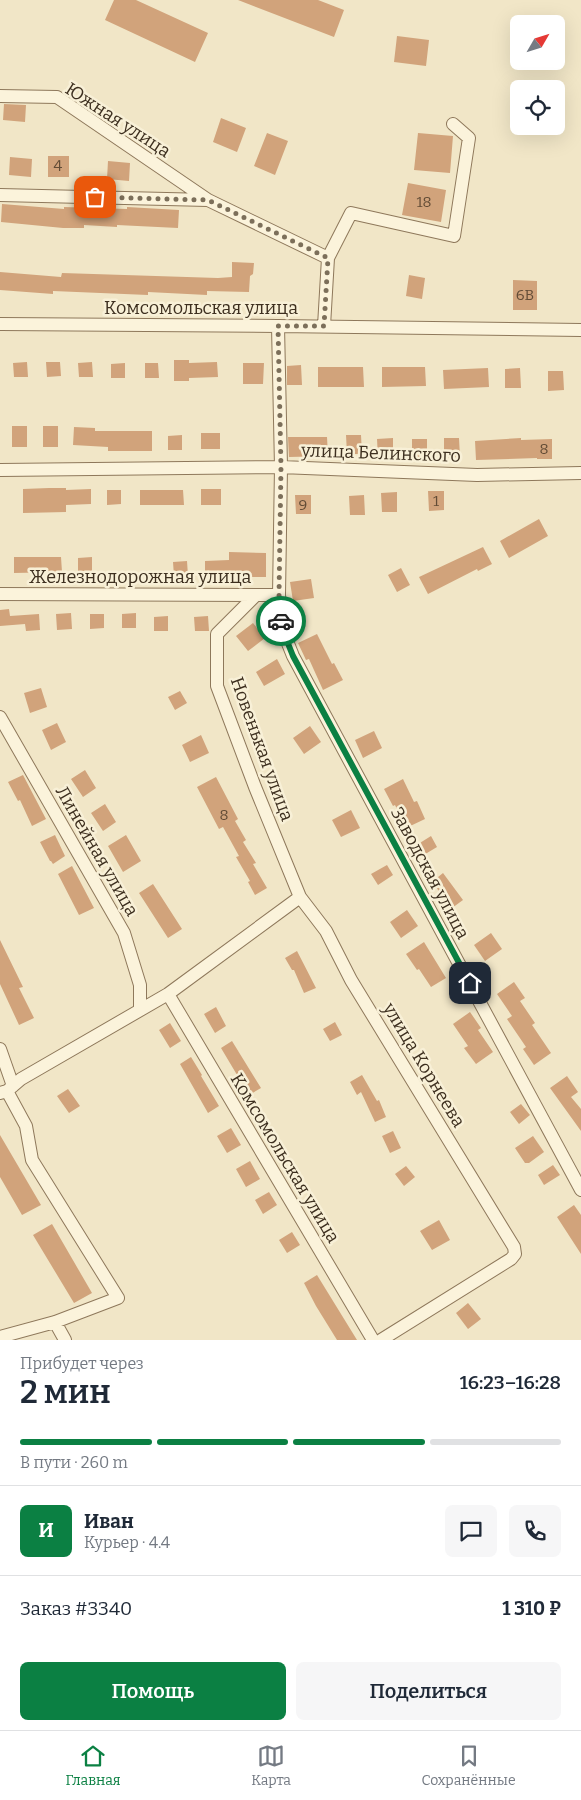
<!DOCTYPE html>
<html lang="ru">
<head>
<meta charset="utf-8">
<style>
	:root { --surface:#fff; --page:#f6f6f7; --text:#1f2937; --muted:#747a83; --line:#e0e1e3; --accent:#0b8043 }
	body { margin:0; font-family:Bitter,serif; background:var(--page); color:var(--text); height:100vh; display:flex; flex-direction:column; font-size:19px; white-space:nowrap }
	* { box-sizing:border-box; margin:0 }
	p { font-size:16px; color:var(--muted) }
	.icon { flex:none; width:28px; height:28px; fill:none; stroke:currentColor; stroke-width:2; stroke-linecap:round; stroke-linejoin:round }
	.map { position:relative; height:1340px; overflow:hidden }
	.side { display:flex; flex-direction:column; background:var(--surface); flex:1 }
	.side>* { flex:none }
	.needle { width:32px; rotate:51deg }
	.tools { position:absolute; left:510px; top:15px; display:grid; gap:10px }
	.tools a { display:grid; place-items:center; width:55px; height:55px; border-radius:8px; background:var(--surface); box-shadow:0 5px 20px #0002; font-size:25px }
	.pin { position:absolute; display:grid; place-items:center; width:42px; height:42px; color:#fff; margin:-21px; border-radius:10px; box-shadow:0 2px 8px #0006 }
	.courier { position:absolute; display:grid; place-items:center; width:50px; height:50px; margin:-25px; border:4px solid #0b8043; border-radius:50%; background:#fff; color:#222; box-shadow:0 1px 6px #0007 }
	.headline em { font-style:normal; font-weight:600 }
	.headline div { display:flex; flex-direction:column-reverse }
	.headline { display:flex; align-items:center; justify-content:space-between; height:85px; padding:0 20px }
	h1 { font-size:32px; font-weight:600; line-height:38px }
	.bar { display:grid; grid-template-columns:repeat(4,1fr); gap:8px 5px; align-content:center; height:60px; padding:0 20px }
	.bar i { height:6px; border-radius:4px; background:var(--line) }
	.bar .active { background:var(--accent) }
	.bar p { grid-column:span 4 }
	.line { display:flex; align-items:center; gap:12px; padding:0 20px; border-top:1px solid var(--line) }
	.line div { flex:1 }
	.round { display:grid; place-items:center; flex:none; width:52px; height:52px; border-radius:8px; background:var(--page) }
	.button { display:flex; gap:10px; margin-top:auto; padding:10px 20px }
	.button a { flex:1; height:58px; border-radius:8px; background:var(--accent); color:#fff; font-size:20px; font-weight:600; line-height:58px; text-align:center }
	.button a+a { background:var(--page); color:var(--text) }
	.menu { display:flex; justify-content:space-around; align-items:center; height:70px; border-top:1px solid var(--line); background:var(--surface); font-size:14px; color:var(--muted) }
	.menu a { display:grid; justify-items:center; gap:2px }
	.menu .active { color:var(--accent) }
	.map>svg:first-child { display:block }
</style>
</head>
<body>
<div class="map">
<svg width="581" height="1340" viewBox="0 0 581 1340">
	<rect width="100%" height="100%" fill="#f1e6c7"/>
	<path fill="#d1a37b" d="M114,0H136L208,33L195,62L105,20Z
		M238,0H318L344,10L334,37Z
		M397,36L429,40L426,66L394,62Z
		M4,104L26,105L25,122L3,120Z
		M221,118L246,128L237,152L213,142Z
		M267,133L288,141L275,175L254,166Z
		M418,133L453,136L450,173L414,170Z
		M48,156H69V177H48Z
		M10,157L32,159L31,177L9,175Z
		M108,161L130,163L129,181L107,179Z
		M408,183L446,190L441,222L402,215Z
		M2,204L64,209V207L127,209V207L179,210L178,228L117,225V227L84,225V228H63L1,222Z
		M232,262L254,263L253,274L250,276L249,292L207,291V295L148,292V295L53,291V294L0,290V272L61,277L62,273L218,278L232,277Z
		M409,275L425,278L422,299L406,296Z
		M513,280L537,281V310H513Z
		M174,360H189V363L217,362L218,377L189,378V381H174Z
		M27,362L28,377H14L13,363Z
		M46,362H60L61,376L47,377Z
		M92,362L93,377H79L78,363Z
		M125,363V378H111V364Z
		M145,363H158L159,378H145Z
		M243,363H264L263,384H243Z
		M301,365L302,385H287V366Z
		M318,367H363L364,387H318Z
		M382,367H425L426,386L382,387Z
		M488,368L489,387L444,389L443,370Z
		M520,368L521,388H505V369Z
		M548,371H563L564,390L548,391Z
		M12,426H27V447H12Z
		M43,426H58V447H43Z
		M74,427L95,428V431H152V451H108V447L73,445Z
		M201,433H220V449H201Z
		M182,435V450H168V436Z
		M346,435H361L362,454H347Z
		M288,437H327L328,456L289,457Z
		M393,438V458H378L377,439Z
		M444,438H459L460,457L444,458Z
		M521,438V440L552,439V459H537V458L476,460L475,441Z
		M412,439H427V458L412,459Z
		M49,488H66V490L91,489V504L66,505V512L23,513V489Z
		M201,489H221V505H201Z
		M107,490H121V504L107,505Z
		M140,490H183L184,505H140Z
		M428,491H444V510L429,511Z
		M397,492V512H382L381,493Z
		M295,495H311V514H296Z
		M364,495L365,515H350L349,496Z
		M539,519L548,536L509,558L500,541Z
		M483,547L492,564L478,571L477,569L428,594L419,577Z
		M229,552L266,553V577H229V574L205,575V561L229,560Z
		M14,557H61L62,572L14,573Z
		M92,557V572H78V558Z
		M187,561L188,576H174L173,562Z
		M401,568L410,585L397,592L388,575Z
		M311,579L314,598L293,601L290,582Z
		M9,609L10,616L39,614L40,630L26,631L25,624L0,626V610Z
		M71,613L72,629L57,630L56,614Z
		M136,613V628H122V614Z
		M90,614H104V628L90,629Z
		M168,616V631H154V617Z
		M208,616L209,631H195L194,617Z
		M253,623L265,638L248,651L236,636Z
		M317,634L332,664L334,663L343,680L323,690L309,659L306,660L298,643Z
		M277,659L285,674L264,686L256,672Z
		M41,688L47,707L30,713L24,693Z
		M180,691L187,703L175,710L168,697Z
		M57,723L66,742L51,750L42,730Z
		M310,726L321,742L304,754L293,738Z
		M374,731L382,748L363,758L355,740Z
		M201,735L209,753L190,762L182,745Z
		M85,770L96,788L83,797L71,779Z
		M23,775L46,819L32,826L20,800L18,801L8,782Z
		M216,777L238,819L235,821L246,840L243,842L256,863L253,864L267,888L255,895L248,882L250,881L236,857L239,856L223,827L219,829L197,787Z
		M403,779L414,802L417,801L425,819L406,828L395,805L393,806L384,789Z
		M105,804L116,822L103,831L91,813Z
		M351,810L360,828L341,837L332,820Z
		M55,835L65,856L53,864L51,861H50L40,842Z
		M126,835L141,861L123,872L108,846Z
		M431,836L437,847L422,856L415,846Z
		M387,865L393,875L378,885L371,874Z
		M72,866L94,908L79,915L58,874Z
		M443,873L463,900L452,908L432,882Z
		M153,884L182,929L168,938L139,893Z
		M407,910L418,926L401,938L390,922Z
		M491,933L502,949L485,961L474,945Z
		M0,940L23,987L19,988L34,1018L19,1025L0,984Z
		M424,942L446,978L431,987L419,969L417,970L406,954Z
		M297,951L316,988L304,993L294,970H292L285,958Z
		M514,982L525,998L520,1001L535,1023L532,1025L551,1053L534,1065L523,1049L526,1047L507,1019L512,1016L497,994Z
		M216,1007L226,1026L215,1033L204,1014Z
		M470,1012L481,1028L478,1030L493,1052L476,1064L464,1048L468,1046L453,1024Z
		M335,1022L342,1035L330,1041L323,1029Z
		M170,1023L181,1041L170,1048L159,1030Z
		M232,1041L261,1088L249,1095L221,1048Z
		M191,1057L202,1075L201,1076L219,1106L208,1113L180,1064Z
		M362,1075L377,1101L379,1100L386,1117L375,1122L361,1092L357,1095L350,1082Z
		M567,1076L578,1092L571,1097L581,1109V1131L550,1088Z
		M68,1089L80,1106L69,1113L57,1096Z
		M521,1104L530,1115L519,1124L510,1112Z
		M231,1128L241,1145L227,1153L217,1136Z
		M393,1131L401,1148L390,1153L382,1136Z
		M0,1135L41,1205L22,1215L0,1177Z
		M533,1136L544,1152L529,1163H525L515,1148Z
		M250,1161L260,1179L246,1187L236,1169Z
		M553,1165L560,1175L544,1185L538,1175Z
		M406,1166L415,1177L404,1186L395,1174Z
		M269,1192L277,1205L263,1214L255,1200Z
		M574,1205L581,1215V1254L557,1217Z
		M439,1220L450,1240L432,1250L420,1231Z
		M52,1224L92,1293L74,1303L33,1235Z
		M292,1232L300,1245L287,1253L279,1240Z
		M317,1275L357,1340H337L316,1306L304,1283Z
		M468,1303L481,1319L468,1329L456,1313Z"/>
	<g fill="none" stroke-linecap="round" stroke-linejoin="round">
		<defs>
			<path id="minor" d="M0,96L57,97L208,200
				M0,195L208,200L328,258
				M0,324L278,326L581,330
				M278,326L281,467L279,595L281,626L293,656L581,1190
				M324,326L328,258L351,213L454,236L469,138L453,124
				M0,470L281,467L477,475L581,473
				M0,594L279,595
				M256,595L217,634V686L255,787L300,897L326,931L351,980L514,1247L515,1254L511,1259L381,1340
				M0,717L124,933L140,985V1010
				M168,994L373,1340
				M0,1049L13,1086
				M0,1093L7,1091L21,1079L168,994L300,897
				M55,1322L65,1340
				M0,1337L55,1322L118,1298L32,1160L26,1126L7,1091"/>
		</defs>
		<use href="#minor" stroke="#8e785b" stroke-width="14"/>
		<use href="#minor" stroke="#fbf3db" stroke-width="12"/>
	</g>
	<g fill="none" stroke-linecap="round" stroke-linejoin="round">
		<path stroke="#7c6f5a" stroke-width="5" stroke-dasharray="0 9" d="M95,197L208,200L328,258L324,326H278L281,467L279,595L281,621"/>
		<path stroke="#0b8043" stroke-width="6" d="M281,621V626L293,656L470,983"/>
	</g>
	<g text-anchor="middle" dominant-baseline="central" stroke-width="5" stroke-linejoin="round" paint-order="stroke">
		<g font-size="15" fill="#624c36">
			<text x="58" y="166">4</text>
			<text x="424" y="202">18</text>
			<text x="525" y="295">6В</text>
			<text x="544" y="449">8</text>
			<text x="436" y="501">1</text>
			<text x="303" y="505">9</text>
			<text x="224" y="815">8</text>
		</g>
		<g font-size="18" fill="#3d2f1f" stroke="#f8f0d7">
			<text transform="translate(118 120) rotate(33)">Южная улица</text>
			<text x="201" y="308">Комсомольская улица</text>
			<text transform="translate(381 453) rotate(2)">улица Белинского</text>
			<text x="140" y="577">Железнодорожная улица</text>
			<text transform="translate(262 749) rotate(70)">Новенькая улица</text>
			<text transform="translate(97 851) rotate(60)">Линейная улица</text>
			<text transform="translate(430 873) rotate(62)">Заводская улица</text>
			<text transform="translate(424 1065) rotate(59)">улица Корнеева</text>
			<text transform="translate(285 1158) rotate(59)">Комсомольская улица</text>
		</g>
	</g>
</svg>
<div class="tools">
<a><svg class="needle" viewBox="-14 -14 28 28"><path d="M0-13l5 13h-10z" fill="#e53935"/><path d="M0 13l5-13h-10z" fill="#747a83"/></svg></a>
<a><svg class="icon" aria-label="locate" viewBox="0 0 24 24"><circle cx="12" cy="12" r="6"/><path d="M12 2v4M12 18v4M2 12h4M18 12h4"/></svg></a>
</div>
<div class="pin" style="left:95px;top:197px;background:#ea580c"><svg class="icon" aria-label="bag" viewBox="0 0 24 24"><path d="M5 8h14l-1 12H6zM9 8a3 3 0 0 1 6 0"/></svg></div>
<div class="pin" style="left:470px;top:983px;background:#1f2937"><svg class="icon" aria-label="home" viewBox="0 0 24 24"><path d="M3 11l9-7 9 7M6 9v11h12V9"/></svg></div>
<div class="courier" style="left:281px;top:621px"><svg class="icon" aria-label="car" viewBox="0 0 24 24"><path d="M5 17H2v-5l4-1 3-4h7l3 4 3 1v5h-3M9 17h6M6 11h13"/><circle cx="7" cy="17" r="2"/><circle cx="17" cy="17" r="2"/></svg></div>
</div>
<section class="side">
<div class="headline"><div><h1>2 мин</h1><p>Прибудет через</p></div><em>16:23–16:28</em></div>
<div class="bar"><i class="active"></i><i class="active"></i><i class="active"></i><i></i><p>В пути · 260 m</p></div>
<div class="line" style="height:90px"><b class="round" style="background:var(--accent);color:#fff">И</b><div><b>Иван</b><p>Курьер · 4.4</p></div><a class="round"><svg class="icon" aria-label="chat" viewBox="0 0 24 24"><path d="M4 5h16v11H9l-5 4z"/></svg></a><a class="round"><svg class="icon" aria-label="phone" viewBox="0 0 24 24"><path d="M5 4h4l2 5-3 2q2 4 5 5l2-3 5 2v4C11 20 4 13 5 4z"/></svg></a></div>
<div class="line" style="height:65px"><div>Заказ #3340</div><b>1 310 ₽</b></div>
<div class="button"><a>Помощь</a><a>Поделиться</a></div>
</section>
<nav class="menu">
<a class="active"><svg class="icon" aria-label="home" viewBox="0 0 24 24"><path d="M3 11l9-7 9 7M6 9v11h12V9"/></svg>Главная</a>
<a><svg class="icon" aria-label="map" viewBox="0 0 24 24"><path d="M3 6l6-2 6 2 6-2v14l-6 2-6-2-6 2zM9 4v14M15 6v14"/></svg>Карта</a>
<a><svg class="icon" aria-label="saved" viewBox="0 0 24 24"><path d="M7 4h10v16l-5-4-5 4z"/></svg>Сохранённые</a>
</nav>
</body>
</html>
